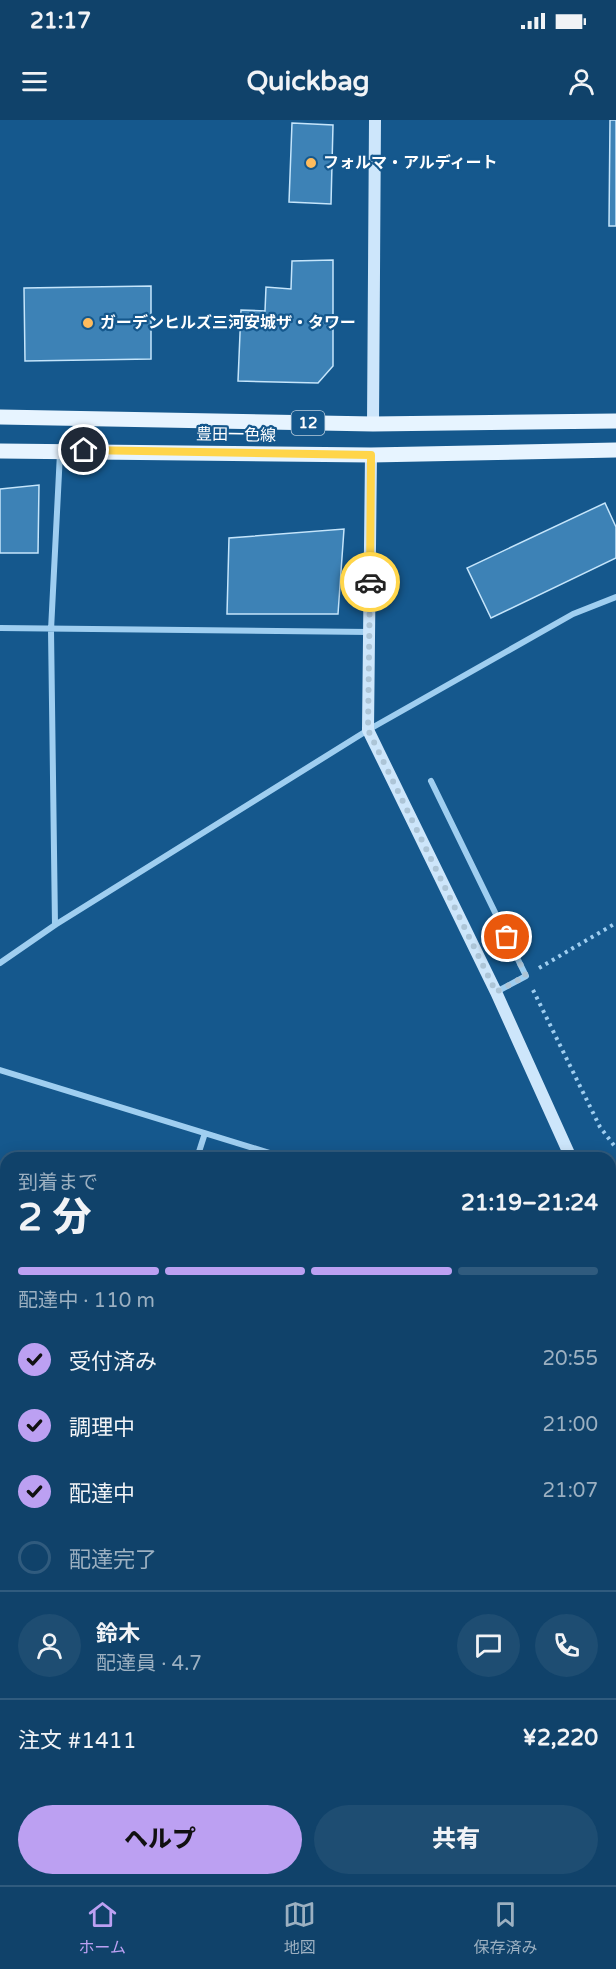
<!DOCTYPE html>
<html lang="ja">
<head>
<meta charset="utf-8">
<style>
	:root { --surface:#10426a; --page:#1e4d72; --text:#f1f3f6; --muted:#9cb0c1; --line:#305b7e; --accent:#bca0f2 }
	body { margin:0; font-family:"Varela Round","Noto Sans JP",sans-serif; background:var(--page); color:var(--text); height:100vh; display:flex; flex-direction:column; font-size:22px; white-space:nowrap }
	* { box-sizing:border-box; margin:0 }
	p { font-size:20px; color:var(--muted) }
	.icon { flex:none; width:33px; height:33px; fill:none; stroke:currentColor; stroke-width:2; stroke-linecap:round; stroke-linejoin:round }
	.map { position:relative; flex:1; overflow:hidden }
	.panel { position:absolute; left:0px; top:1032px; width:616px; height:734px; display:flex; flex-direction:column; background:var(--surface); border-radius:18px 18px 0 0; box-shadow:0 3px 15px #0003,0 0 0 2px var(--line) }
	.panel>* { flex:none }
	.pin { position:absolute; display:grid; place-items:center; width:51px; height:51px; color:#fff; margin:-26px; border:3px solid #fff; border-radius:50%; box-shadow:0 2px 6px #0007 }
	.courier { position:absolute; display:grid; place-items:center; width:60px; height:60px; margin:-30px; border:4px solid #ffd54a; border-radius:50%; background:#fff; color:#222; box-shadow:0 2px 8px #0007 }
	.headline em { font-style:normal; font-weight:800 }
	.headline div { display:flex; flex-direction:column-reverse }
	.headline { display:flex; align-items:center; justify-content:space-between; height:102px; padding:0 18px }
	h1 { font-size:39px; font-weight:800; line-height:45px }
	.bar { display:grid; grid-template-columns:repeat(4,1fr); gap:9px 6px; align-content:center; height:72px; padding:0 18px }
	.bar i { height:8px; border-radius:4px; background:var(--line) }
	.bar .current { background:var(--accent) }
	.bar p { grid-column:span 4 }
	.line { display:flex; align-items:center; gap:15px; padding:0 18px; border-top:2px solid var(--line) }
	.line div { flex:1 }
	.round { display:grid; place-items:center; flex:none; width:63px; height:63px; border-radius:32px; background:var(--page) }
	ol { padding:0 18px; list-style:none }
	li { display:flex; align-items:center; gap:18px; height:66px }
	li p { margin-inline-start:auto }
	li .icon { padding:6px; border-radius:50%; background:var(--accent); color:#111; stroke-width:4 }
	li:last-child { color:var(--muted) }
	li i { width:33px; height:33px; border:3px solid var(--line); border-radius:50% }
	.cta { display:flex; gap:12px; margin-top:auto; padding:12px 18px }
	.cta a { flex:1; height:69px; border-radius:36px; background:var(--accent); color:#111; font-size:24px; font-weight:800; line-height:69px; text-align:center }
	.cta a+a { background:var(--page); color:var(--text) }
	.status { display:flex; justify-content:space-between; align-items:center; height:42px; padding:0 30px; background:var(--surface); direction:ltr }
	.status svg { height:16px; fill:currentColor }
	header { display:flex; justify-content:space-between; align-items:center; height:78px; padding:0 18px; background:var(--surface); font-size:27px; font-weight:800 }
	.tab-bar { display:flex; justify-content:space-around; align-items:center; height:84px; border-top:2px solid var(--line); background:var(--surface); font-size:16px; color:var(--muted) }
	.tab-bar a { display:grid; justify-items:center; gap:3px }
	.tab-bar .current { color:var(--accent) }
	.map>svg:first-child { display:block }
</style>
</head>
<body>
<div class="status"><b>21:17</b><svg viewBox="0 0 49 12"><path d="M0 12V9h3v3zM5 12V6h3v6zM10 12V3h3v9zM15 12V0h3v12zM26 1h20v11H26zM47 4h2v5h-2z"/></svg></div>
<header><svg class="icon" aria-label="menu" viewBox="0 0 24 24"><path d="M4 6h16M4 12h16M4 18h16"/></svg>Quickbag<svg class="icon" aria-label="person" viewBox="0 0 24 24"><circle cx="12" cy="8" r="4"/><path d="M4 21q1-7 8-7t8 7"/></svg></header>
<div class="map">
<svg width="616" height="1765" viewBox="0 0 616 1765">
	<rect width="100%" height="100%" fill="#15588d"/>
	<path fill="#3d82b6" stroke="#c5e5fb" stroke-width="1.5" d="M610,0H616V106H609Z
		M292,3L333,5L331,84L289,82Z
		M333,140V246L318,263L238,261L241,190L265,191L266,167L291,169L292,141Z
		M151,166V239L25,241L24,168Z
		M39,365L38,433H0V369Z
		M605,383L616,407V438L491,498L467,448Z
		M344,409L338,494H227L229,418Z"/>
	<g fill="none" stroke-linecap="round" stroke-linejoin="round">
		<path stroke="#9fcef0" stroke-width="4" stroke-dasharray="3 4.5" stroke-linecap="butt" d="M539,848L616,803
			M533,870L600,1007L616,1028"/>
		<path stroke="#9fcef0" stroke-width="6" d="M0,508L370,512
			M431,661L526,856L496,872
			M55,805L51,510L60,333
			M0,843L55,805L368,610L573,494L616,477
			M0,950L286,1038
			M197,1038L205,1013
			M0,1396L6,1398
			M610,1585L616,1586
			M0,1665L6,1646"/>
		<path stroke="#cde6fb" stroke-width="12" d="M373,304L375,0
			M371,335L368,610L496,872L571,1038
			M610,1126L616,1138
			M610,1745L616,1651
			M609,1765L610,1760"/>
		<path stroke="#e7f4ff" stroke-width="15" d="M0,297L373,304L616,301
			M0,331L371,335L616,330"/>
	</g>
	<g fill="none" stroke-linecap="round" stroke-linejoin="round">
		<path stroke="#adc5d7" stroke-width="6" stroke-dasharray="0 10.8" d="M370,462L368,610L496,872L526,856L507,817"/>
		<path stroke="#ffd54a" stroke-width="8" d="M84,330L371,335L370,462"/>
	</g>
	<g fill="#ffbc5d" stroke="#15588d" stroke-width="2">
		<circle cx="311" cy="43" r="6"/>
		<circle cx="88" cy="203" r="6"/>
	</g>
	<g text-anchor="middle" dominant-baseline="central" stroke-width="4.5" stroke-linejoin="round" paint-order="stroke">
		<rect fill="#15588d" stroke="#b9cddd" stroke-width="1.5" x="291.5" y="291" width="33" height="24" rx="4.5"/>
		<g font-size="15" font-weight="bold" fill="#fff">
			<text x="308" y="303">12</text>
		</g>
		<g font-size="16" font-weight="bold" fill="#fff" stroke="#15588d" text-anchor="start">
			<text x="323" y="43">フォルマ・アルディート</text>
			<text x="100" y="203">ガーデンヒルズ三河安城ザ・タワー</text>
		</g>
		<g font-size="16" fill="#fff" stroke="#15588d">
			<text transform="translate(236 315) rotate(1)">豊田一色線</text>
		</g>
	</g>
</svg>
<div class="pin" style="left:507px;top:817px;background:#ea580c"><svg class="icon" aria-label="bag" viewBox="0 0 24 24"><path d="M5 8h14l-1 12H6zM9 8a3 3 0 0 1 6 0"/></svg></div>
<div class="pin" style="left:84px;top:330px;background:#1f2937"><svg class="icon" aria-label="home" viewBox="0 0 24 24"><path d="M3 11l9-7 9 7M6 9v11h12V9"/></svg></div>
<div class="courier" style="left:370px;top:462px"><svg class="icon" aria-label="car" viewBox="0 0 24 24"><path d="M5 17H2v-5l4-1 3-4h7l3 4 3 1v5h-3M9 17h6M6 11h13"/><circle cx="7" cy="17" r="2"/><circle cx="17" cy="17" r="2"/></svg></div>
<section class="panel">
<div class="headline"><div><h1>2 分</h1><p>到着まで</p></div><em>21:19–21:24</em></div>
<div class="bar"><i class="current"></i><i class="current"></i><i class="current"></i><i></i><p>配達中 · 110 m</p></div>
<ol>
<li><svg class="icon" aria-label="check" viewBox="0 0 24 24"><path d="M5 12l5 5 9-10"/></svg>受付済み<p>20:55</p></li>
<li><svg class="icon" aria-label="check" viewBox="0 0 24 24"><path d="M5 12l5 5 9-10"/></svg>調理中<p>21:00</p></li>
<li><svg class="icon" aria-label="check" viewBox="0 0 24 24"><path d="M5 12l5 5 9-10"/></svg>配達中<p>21:07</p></li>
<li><i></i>配達完了</li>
</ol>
<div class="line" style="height:108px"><a class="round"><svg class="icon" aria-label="person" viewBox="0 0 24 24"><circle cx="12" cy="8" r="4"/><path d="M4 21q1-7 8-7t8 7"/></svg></a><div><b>鈴木</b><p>配達員 · 4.7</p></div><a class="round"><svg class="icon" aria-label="chat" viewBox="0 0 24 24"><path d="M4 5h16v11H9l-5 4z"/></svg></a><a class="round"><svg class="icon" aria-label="phone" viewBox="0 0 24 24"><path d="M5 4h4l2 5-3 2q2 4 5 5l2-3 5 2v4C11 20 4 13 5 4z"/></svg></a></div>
<div class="line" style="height:78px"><div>注文 #1411</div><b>¥2,220</b></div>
<div class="cta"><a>ヘルプ</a><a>共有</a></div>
</section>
</div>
<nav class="tab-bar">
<a class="current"><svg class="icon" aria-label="home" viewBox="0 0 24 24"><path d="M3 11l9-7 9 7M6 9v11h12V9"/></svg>ホーム</a>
<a><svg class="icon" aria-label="map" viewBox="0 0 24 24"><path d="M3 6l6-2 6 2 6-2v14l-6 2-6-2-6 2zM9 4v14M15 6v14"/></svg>地図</a>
<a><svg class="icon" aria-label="saved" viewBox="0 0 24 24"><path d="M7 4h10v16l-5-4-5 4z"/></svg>保存済み</a>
</nav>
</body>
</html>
